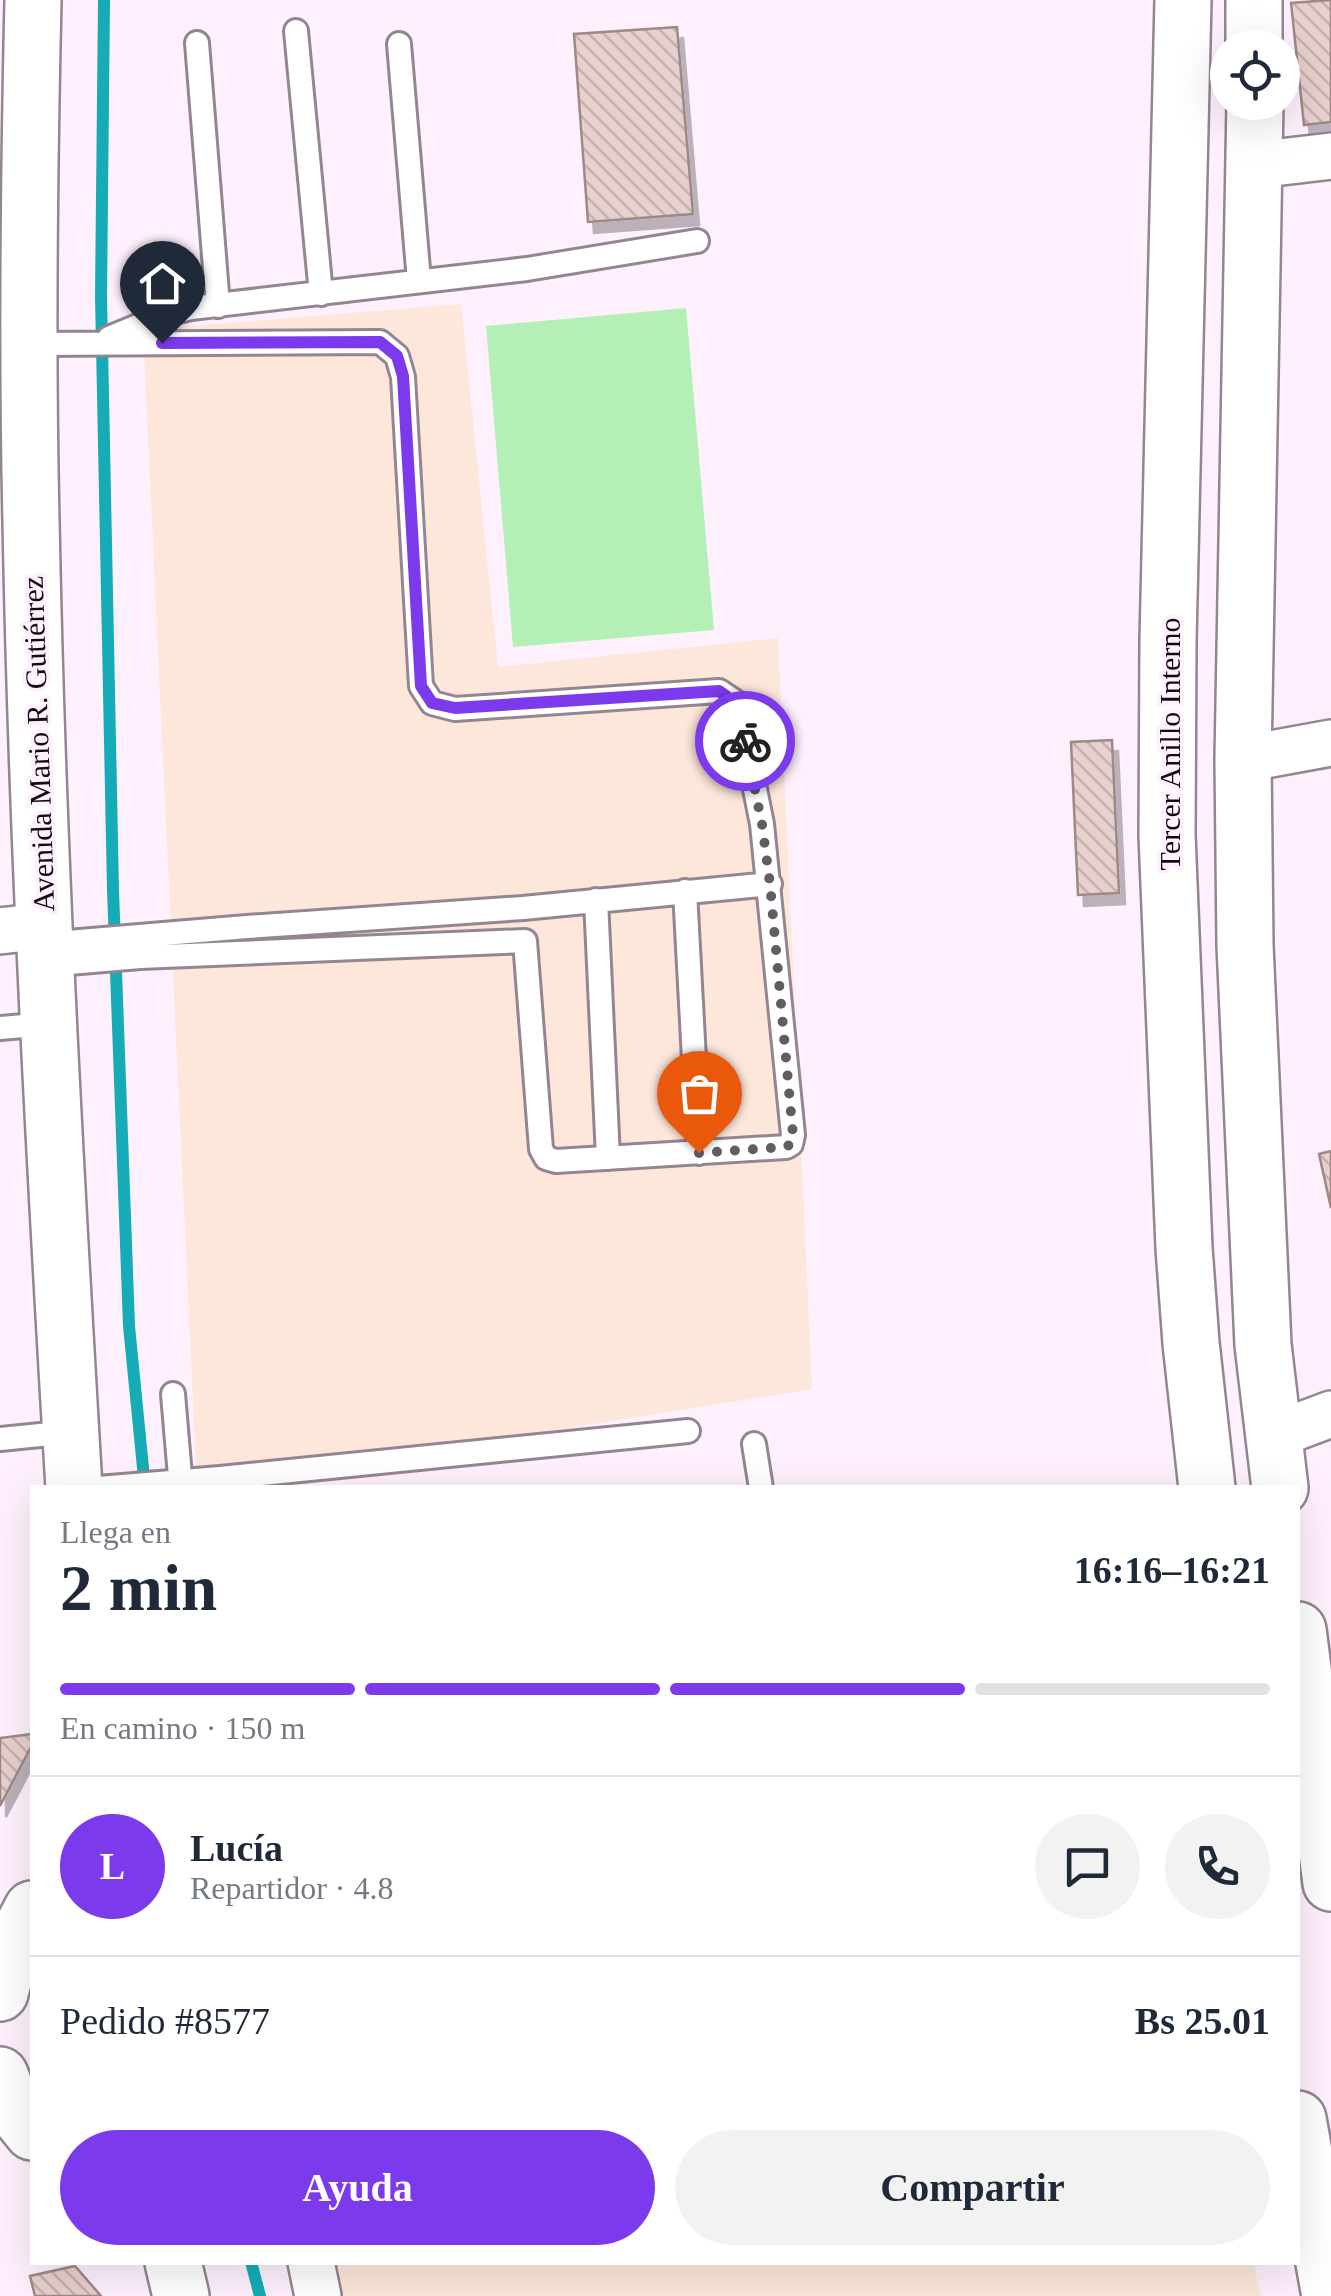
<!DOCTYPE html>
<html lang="es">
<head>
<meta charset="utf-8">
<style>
	:root { --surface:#fff; --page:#f2f2f3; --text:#1f2937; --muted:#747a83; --line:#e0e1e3; --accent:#7c3aed }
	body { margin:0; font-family:Georgia,serif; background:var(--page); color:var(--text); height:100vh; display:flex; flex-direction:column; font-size:38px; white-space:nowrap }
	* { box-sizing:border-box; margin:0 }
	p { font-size:32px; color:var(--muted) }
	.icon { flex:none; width:55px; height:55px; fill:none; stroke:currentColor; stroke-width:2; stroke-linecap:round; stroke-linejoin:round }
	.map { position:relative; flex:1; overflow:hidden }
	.sheet { position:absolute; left:30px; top:1485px; width:1270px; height:780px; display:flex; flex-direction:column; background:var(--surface); border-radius:0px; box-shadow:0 10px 40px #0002 }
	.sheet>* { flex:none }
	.fabs { position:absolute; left:1210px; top:30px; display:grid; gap:20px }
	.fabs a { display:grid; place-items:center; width:90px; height:90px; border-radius:50%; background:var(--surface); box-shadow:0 10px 40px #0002; font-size:50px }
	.pin { position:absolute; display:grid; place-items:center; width:85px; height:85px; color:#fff; margin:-102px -42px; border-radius:50% 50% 50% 0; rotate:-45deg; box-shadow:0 0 10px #0007 }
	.pin .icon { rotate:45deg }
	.courier { position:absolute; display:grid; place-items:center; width:100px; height:100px; margin:-50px; border:8px solid #7c3aed; border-radius:50%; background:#fff; color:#222; box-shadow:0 2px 12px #0007 }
	.head em { font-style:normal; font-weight:700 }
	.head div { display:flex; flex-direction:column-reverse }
	.head { display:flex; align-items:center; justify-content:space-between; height:170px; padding:0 30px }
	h1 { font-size:65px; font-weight:700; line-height:75px }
	.bar { display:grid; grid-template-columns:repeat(4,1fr); gap:15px 10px; align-content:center; height:120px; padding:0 30px }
	.bar i { height:12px; border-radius:8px; background:var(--line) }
	.bar .selected { background:var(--accent) }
	.bar p { grid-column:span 4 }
	.line { display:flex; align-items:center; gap:25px; padding:0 30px; border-top:2px solid var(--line) }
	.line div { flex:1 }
	.round { display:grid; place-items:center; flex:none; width:105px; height:105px; border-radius:52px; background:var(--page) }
	.primary-button { display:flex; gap:20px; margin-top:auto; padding:20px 30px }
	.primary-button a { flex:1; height:115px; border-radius:60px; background:var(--accent); color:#fff; font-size:40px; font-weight:700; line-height:115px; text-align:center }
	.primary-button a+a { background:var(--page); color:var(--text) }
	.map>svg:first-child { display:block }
</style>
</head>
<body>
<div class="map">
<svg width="1331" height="2296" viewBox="0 0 1331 2296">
	<defs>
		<pattern id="building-back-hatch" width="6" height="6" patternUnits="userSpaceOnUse" patternTransform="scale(2.5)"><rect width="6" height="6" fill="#e7d0cd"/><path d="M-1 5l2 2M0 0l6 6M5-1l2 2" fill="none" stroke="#c5b1af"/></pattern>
		<filter id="shadow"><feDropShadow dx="6" dy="11" stdDeviation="0" flood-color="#0004"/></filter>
	</defs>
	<rect width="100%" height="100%" fill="#fef1fd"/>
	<path fill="#fde7da" d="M461,304L498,667L778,638L812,1389L197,1487L143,330Z
		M1253,2262L1261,2296H341L335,2263Z"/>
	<path fill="#b4f0b6" d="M686,308L714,630L513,647L486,326Z"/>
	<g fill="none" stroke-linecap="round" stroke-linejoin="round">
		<path stroke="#15acb7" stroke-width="12" d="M104,0L101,296L113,890L129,1326L145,1488
			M251,2262L260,2296"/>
	</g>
	<path fill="url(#building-back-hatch)" stroke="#9e8986" stroke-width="2.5" filter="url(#shadow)" d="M1331,0V122L1304,125L1291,3Z
		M677,27L693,214L588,222L574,34Z
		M1112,740L1119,893L1078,895L1071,742Z
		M1331,1151V1208L1319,1154Z
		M32,1734V1745L0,1806V1738Z
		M75,2266L101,2296H35L30,2276Z"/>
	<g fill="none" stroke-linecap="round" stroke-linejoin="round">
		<defs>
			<path id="service" d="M296,31L321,294
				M197,43L218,306
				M399,44L419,281
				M109,338L167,314L191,308L527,269L697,241
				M31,344L380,342L397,356L403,377L421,686L432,703L455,709L719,691L734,701L739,710L762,824L793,1135L791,1144L786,1147L556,1161L546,1158L541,1149L525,941L140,957L45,965
				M685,891L699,1153
				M596,900L608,1158
				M44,944L247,927L523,908L770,884
				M0,1028L48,1024
				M173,1394L181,1488
				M0,1439L70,1432
				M754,1444L761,1488
				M98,1488L220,1478L688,1431"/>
			<path id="minor" d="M1255,165L1331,156
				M1243,759L1331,743
				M0,931L44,926
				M1273,1436L1331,1414
				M311,2262L318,2296"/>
			<path id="tertiary" d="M33,0C29,174 27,348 31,521C37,844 55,1166 74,1488
				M0,1993L12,1947L32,1909
				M0,2075L13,2108L32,2132
				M173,2262L181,2296"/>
			<path id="secondary" d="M1183,0L1168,641L1167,835L1184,1248L1191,1343L1207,1488
				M1254,0V48
				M1255,102L1243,759L1245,945L1263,1345L1280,1488
				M1298,1630L1331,1883
				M1298,2119L1330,2296"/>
		</defs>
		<use href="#service" stroke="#948593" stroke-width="28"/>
		<use href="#minor" stroke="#948593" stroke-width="50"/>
		<use href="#tertiary" stroke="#948593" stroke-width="60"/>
		<use href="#secondary" stroke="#948593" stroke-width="60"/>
		<use href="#service" stroke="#fff" stroke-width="22"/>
		<use href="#minor" stroke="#fff" stroke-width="45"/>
		<use href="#tertiary" stroke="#fff" stroke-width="55"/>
		<use href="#secondary" stroke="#fff" stroke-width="55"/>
	</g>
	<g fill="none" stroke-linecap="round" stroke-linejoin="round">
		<path stroke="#645c64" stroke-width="10" stroke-dasharray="0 18" d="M699,1153L786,1147L791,1144L793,1135L770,884L762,824L745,741"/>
		<path stroke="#7c3aed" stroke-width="12" d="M162,343L380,342L397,356L403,376L421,686L432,703L455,708L719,691C742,706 740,715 745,741"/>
	</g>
	<g text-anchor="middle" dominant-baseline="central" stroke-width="8" stroke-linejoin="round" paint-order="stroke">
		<g font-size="30" fill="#110c11" stroke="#fef1fd">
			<text transform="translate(38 744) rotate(-92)">Avenida Mario R. Gutiérrez</text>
			<text transform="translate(1169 744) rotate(-90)">Tercer Anillo Interno</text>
		</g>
	</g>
</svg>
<div class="fabs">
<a><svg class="icon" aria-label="locate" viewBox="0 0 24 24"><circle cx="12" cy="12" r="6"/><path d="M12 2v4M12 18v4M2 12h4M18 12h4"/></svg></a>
</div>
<div class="pin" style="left:699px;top:1153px;background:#ea580c"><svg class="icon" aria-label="bag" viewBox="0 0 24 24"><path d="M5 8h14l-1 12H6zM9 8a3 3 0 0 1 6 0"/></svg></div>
<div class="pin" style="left:162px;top:343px;background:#1f2937"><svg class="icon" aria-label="home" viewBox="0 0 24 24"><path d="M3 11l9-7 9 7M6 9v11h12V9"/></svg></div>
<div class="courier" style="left:745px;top:741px"><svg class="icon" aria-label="bike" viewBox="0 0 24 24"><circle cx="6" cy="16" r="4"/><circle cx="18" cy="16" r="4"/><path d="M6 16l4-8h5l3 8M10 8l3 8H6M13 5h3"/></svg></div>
<section class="sheet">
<div class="head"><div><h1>2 min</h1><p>Llega en</p></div><em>16:16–16:21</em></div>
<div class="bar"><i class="selected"></i><i class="selected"></i><i class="selected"></i><i></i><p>En camino · 150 m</p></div>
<div class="line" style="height:180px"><b class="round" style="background:var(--accent);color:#fff">L</b><div><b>Lucía</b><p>Repartidor · 4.8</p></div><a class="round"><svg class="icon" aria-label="chat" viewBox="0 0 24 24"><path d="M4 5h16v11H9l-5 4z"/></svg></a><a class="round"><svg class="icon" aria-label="phone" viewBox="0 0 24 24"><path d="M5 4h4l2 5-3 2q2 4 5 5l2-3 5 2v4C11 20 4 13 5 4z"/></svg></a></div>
<div class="line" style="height:130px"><div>Pedido #8577</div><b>Bs 25.01</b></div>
<div class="primary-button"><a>Ayuda</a><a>Compartir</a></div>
</section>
</div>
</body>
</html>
